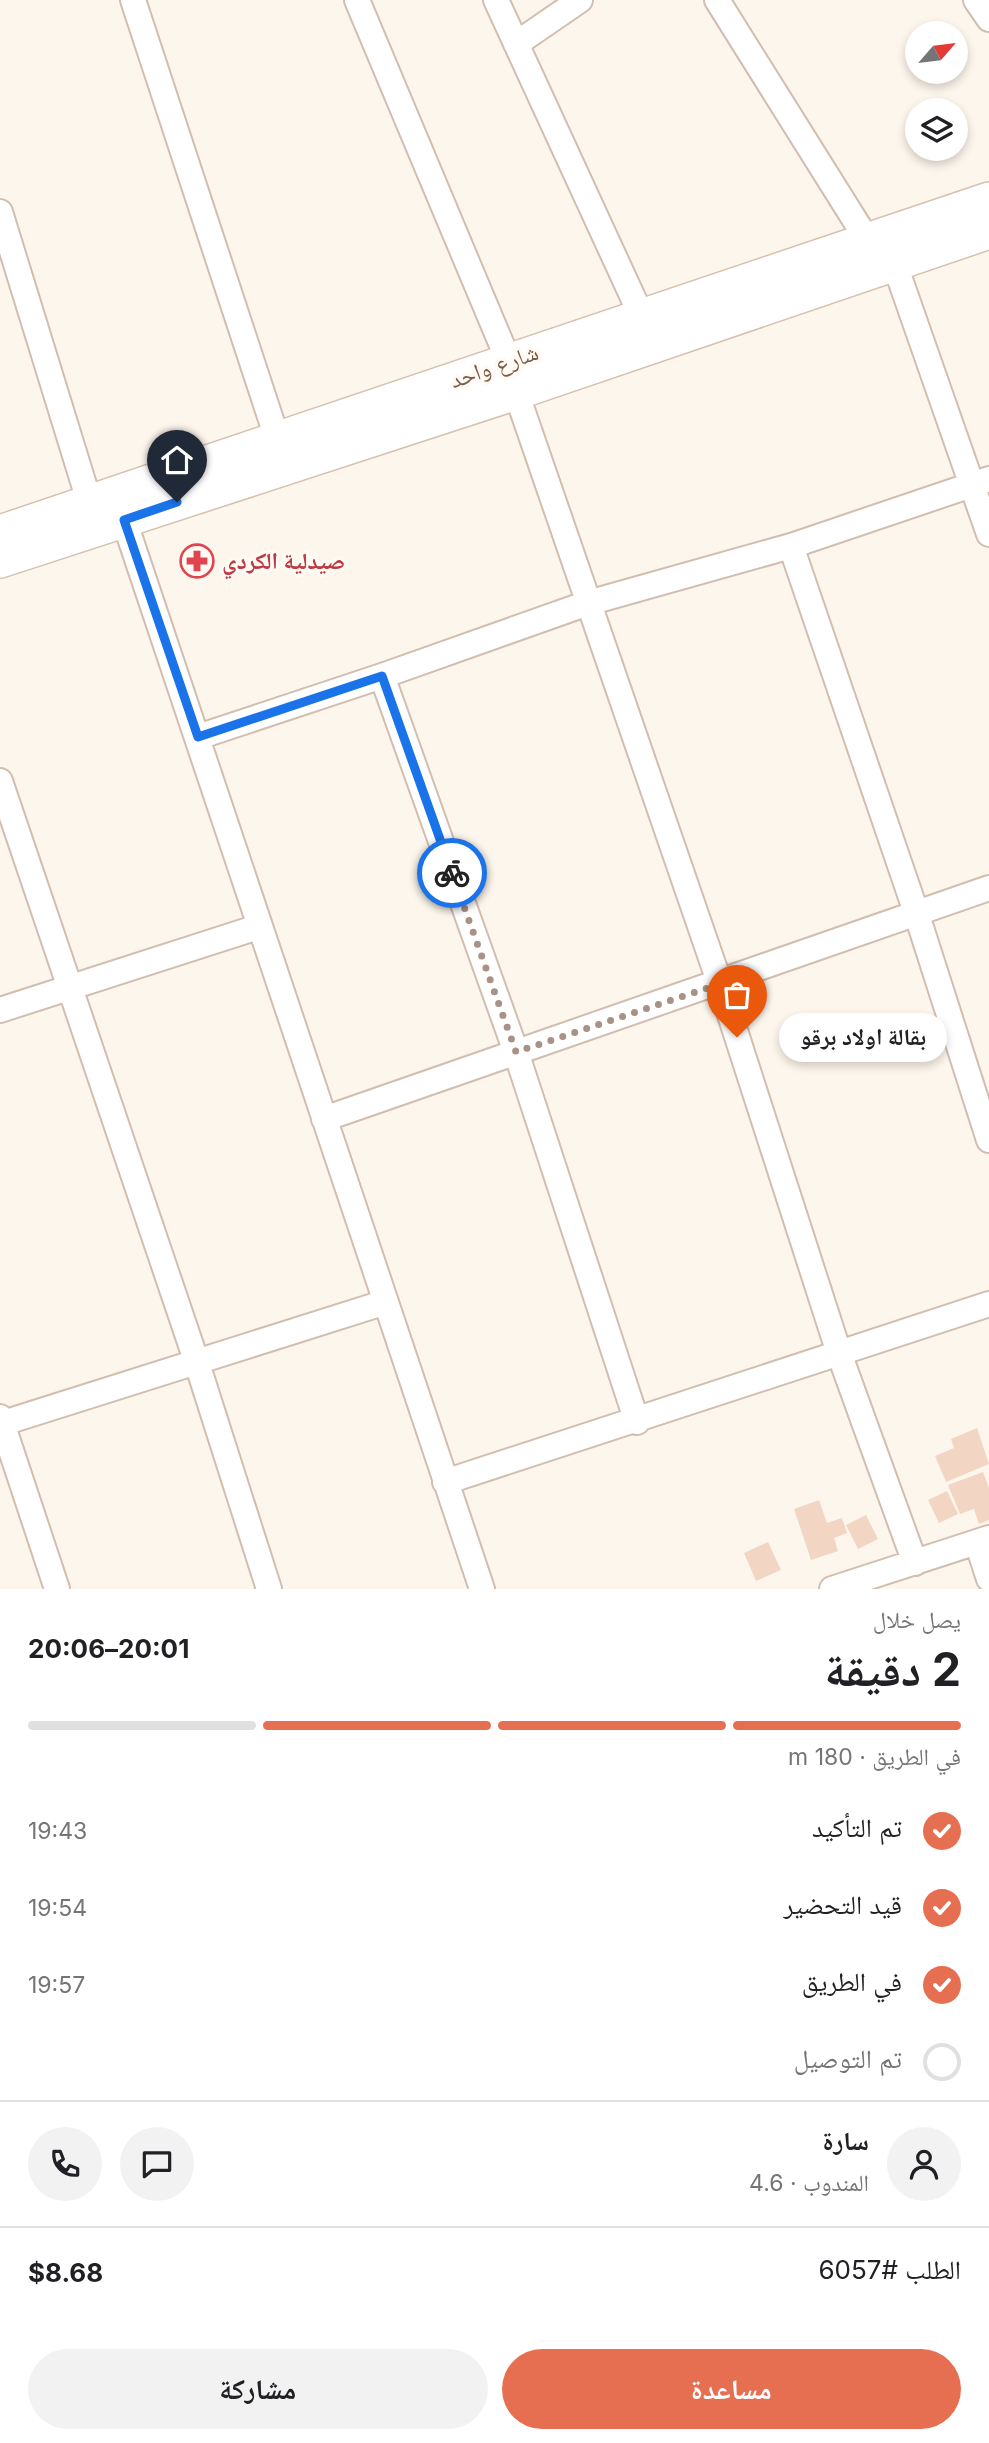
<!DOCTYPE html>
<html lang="ar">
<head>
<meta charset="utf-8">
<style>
	:root { --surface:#fff; --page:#f2f2f2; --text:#202124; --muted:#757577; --line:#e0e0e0; --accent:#e76f51 }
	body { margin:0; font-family:Inter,"Noto Naskh Arabic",sans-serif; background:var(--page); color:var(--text); direction:rtl; height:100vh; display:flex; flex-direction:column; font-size:26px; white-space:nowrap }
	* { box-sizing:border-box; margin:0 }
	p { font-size:23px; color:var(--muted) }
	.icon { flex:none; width:38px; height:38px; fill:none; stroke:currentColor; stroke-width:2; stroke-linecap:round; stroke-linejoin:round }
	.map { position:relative; height:1589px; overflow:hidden; direction:ltr }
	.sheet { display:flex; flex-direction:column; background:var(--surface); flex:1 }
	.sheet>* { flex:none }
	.needle { width:46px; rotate:62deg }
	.controls { position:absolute; left:905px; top:21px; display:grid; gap:14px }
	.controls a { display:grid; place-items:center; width:63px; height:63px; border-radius:50%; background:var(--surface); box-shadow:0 4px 10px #0003; font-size:35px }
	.pin { position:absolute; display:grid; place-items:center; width:60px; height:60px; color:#fff; margin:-72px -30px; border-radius:50% 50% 50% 0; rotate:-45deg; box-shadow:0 0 7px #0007 }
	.pin .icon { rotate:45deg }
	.courier { position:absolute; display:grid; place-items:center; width:70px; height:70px; margin:-35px; border:5px solid #1a73e8; border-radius:50%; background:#fff; color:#222; box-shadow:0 2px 9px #0007 }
	.bubble { position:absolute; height:49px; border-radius:24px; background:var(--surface); box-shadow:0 4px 10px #0003; font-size:23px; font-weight:700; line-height:49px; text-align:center; direction:rtl }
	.summary em { font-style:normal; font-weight:700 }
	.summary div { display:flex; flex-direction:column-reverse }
	.summary { display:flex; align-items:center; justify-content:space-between; height:119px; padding:0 28px }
	h1 { font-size:46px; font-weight:700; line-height:52px }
	.bar { display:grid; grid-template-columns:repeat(4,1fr); gap:10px 7px; align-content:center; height:84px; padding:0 28px }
	.bar i { height:9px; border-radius:5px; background:var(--line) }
	.bar .selected { background:var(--accent) }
	.bar p { grid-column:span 4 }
	.line { display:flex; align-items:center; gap:18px; padding:0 28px; border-top:2px solid var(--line) }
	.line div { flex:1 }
	.round { display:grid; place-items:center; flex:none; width:74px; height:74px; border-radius:37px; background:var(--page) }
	ol { padding:0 28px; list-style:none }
	li { display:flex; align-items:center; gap:21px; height:77px }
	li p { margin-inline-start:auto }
	li .icon { padding:7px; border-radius:50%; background:var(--accent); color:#fff; stroke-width:4 }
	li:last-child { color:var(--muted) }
	li i { width:38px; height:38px; border:4px solid var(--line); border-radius:50% }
	.cta { display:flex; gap:14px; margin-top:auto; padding:14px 28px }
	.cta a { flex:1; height:80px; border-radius:42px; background:var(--accent); color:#fff; font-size:28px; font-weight:700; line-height:80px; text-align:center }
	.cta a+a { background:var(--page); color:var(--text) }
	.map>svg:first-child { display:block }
</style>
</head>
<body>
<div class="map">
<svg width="989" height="1589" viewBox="0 0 989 1589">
	<rect width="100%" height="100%" fill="#fdf6ec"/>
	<path fill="#f3d5c3" d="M977,1428L989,1464L946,1482L935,1456L954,1448L951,1439Z
		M983,1472L989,1488V1520L979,1524L974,1509L960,1514L948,1485Z
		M947,1491L958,1514L939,1523L928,1500Z
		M819,1500L827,1523L842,1518L847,1533L834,1538L838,1551L811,1560L794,1509Z
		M866,1515L878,1539L858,1549L846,1525Z
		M768,1542L781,1570L756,1581L744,1553Z"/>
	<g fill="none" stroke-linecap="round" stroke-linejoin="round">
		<defs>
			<path id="street" d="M133,0L277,438
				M357,0L509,362
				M496,0L641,315
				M717,0L868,241
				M976,0L989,19
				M516,44L580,0
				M0,212L89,501
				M895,265L989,534
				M516,392L720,984L839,1353L915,1563
				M124,520L482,1589
				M791,546L917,915L989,1140
				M382,676L516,1052L637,1422
				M198,737L382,676L588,603L791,546L989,479
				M0,781L196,1360L269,1589
				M0,1010L258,927
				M324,1119L989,888
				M0,1417L57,1589
				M0,1424L386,1302
				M445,1482L989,1304
				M977,1542L989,1579
				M832,1589L989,1538"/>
			<path id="secondary" d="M0,533L989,200
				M0,560L516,392L989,231"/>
		</defs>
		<use href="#street" stroke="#d1beb0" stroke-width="28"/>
		<use href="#secondary" stroke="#d6c0b0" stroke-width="38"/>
		<use href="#street" stroke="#fff" stroke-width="24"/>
		<use href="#secondary" stroke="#fff" stroke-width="35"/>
	</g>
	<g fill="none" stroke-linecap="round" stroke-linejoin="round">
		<path stroke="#a89285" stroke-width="7" stroke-dasharray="0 12.6" d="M452,873L516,1052L720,984L737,1037"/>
		<path stroke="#1a73e8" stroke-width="9" d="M177,502L124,520L198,737L382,676L452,873"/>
	</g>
	<defs>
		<symbol id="pharmacy-ring" viewBox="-11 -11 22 22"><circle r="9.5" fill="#fffaf3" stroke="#e0444e" stroke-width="1.5"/><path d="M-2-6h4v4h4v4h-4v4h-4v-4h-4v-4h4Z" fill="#e0444e"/></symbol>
	</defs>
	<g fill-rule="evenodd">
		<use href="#pharmacy-ring" x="178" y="542" width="38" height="38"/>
	</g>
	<g text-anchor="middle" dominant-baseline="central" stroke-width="7" stroke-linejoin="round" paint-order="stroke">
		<g font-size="23" fill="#7a5c4d" stroke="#fffaf3">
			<text transform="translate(494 366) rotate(-19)">شارع واحد</text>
		</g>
		<g font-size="23" font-weight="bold" fill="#be3a42" stroke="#fffaf3" text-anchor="start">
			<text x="222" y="561">صيدلية الكردي</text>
		</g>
	</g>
</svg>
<div class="controls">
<a><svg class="needle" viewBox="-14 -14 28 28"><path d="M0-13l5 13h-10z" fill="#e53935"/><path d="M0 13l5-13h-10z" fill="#757577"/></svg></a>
<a><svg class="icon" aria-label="layers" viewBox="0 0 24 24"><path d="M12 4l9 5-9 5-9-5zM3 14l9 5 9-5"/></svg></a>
</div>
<div class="pin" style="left:737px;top:1037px;background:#ea580c"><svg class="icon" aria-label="bag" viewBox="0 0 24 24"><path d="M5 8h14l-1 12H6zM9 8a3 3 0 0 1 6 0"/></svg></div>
<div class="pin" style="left:177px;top:502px;background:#1f2937"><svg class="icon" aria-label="home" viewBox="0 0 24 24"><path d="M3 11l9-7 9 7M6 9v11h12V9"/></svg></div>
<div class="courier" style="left:452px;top:873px"><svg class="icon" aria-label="bike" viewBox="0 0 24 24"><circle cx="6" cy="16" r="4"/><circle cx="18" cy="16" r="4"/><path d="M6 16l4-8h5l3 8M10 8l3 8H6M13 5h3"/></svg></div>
<div class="bubble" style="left:779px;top:1013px;width:168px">بقالة اولاد برقو</div>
</div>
<section class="sheet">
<div class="summary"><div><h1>2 دقيقة</h1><p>يصل خلال</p></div><em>20:01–20:06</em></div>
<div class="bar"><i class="selected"></i><i class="selected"></i><i class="selected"></i><i></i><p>في الطريق · 180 m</p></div>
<ol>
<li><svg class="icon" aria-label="check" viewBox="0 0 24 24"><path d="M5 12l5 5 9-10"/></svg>تم التأكيد<p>19:43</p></li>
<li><svg class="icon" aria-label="check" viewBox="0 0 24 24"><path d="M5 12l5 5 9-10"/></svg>قيد التحضير<p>19:54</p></li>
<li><svg class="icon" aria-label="check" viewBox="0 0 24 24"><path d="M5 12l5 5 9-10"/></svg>في الطريق<p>19:57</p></li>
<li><i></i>تم التوصيل</li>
</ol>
<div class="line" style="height:126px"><a class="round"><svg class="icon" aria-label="person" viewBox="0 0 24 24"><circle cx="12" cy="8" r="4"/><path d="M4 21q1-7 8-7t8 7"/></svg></a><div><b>سارة</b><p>المندوب · 4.6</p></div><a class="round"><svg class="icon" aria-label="chat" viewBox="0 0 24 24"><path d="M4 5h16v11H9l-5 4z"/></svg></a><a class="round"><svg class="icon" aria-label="phone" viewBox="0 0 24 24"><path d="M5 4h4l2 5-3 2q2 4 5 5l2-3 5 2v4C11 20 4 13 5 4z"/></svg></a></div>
<div class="line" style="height:91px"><div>الطلب #6057</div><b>$8.68</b></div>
<div class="cta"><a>مساعدة</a><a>مشاركة</a></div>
</section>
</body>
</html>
